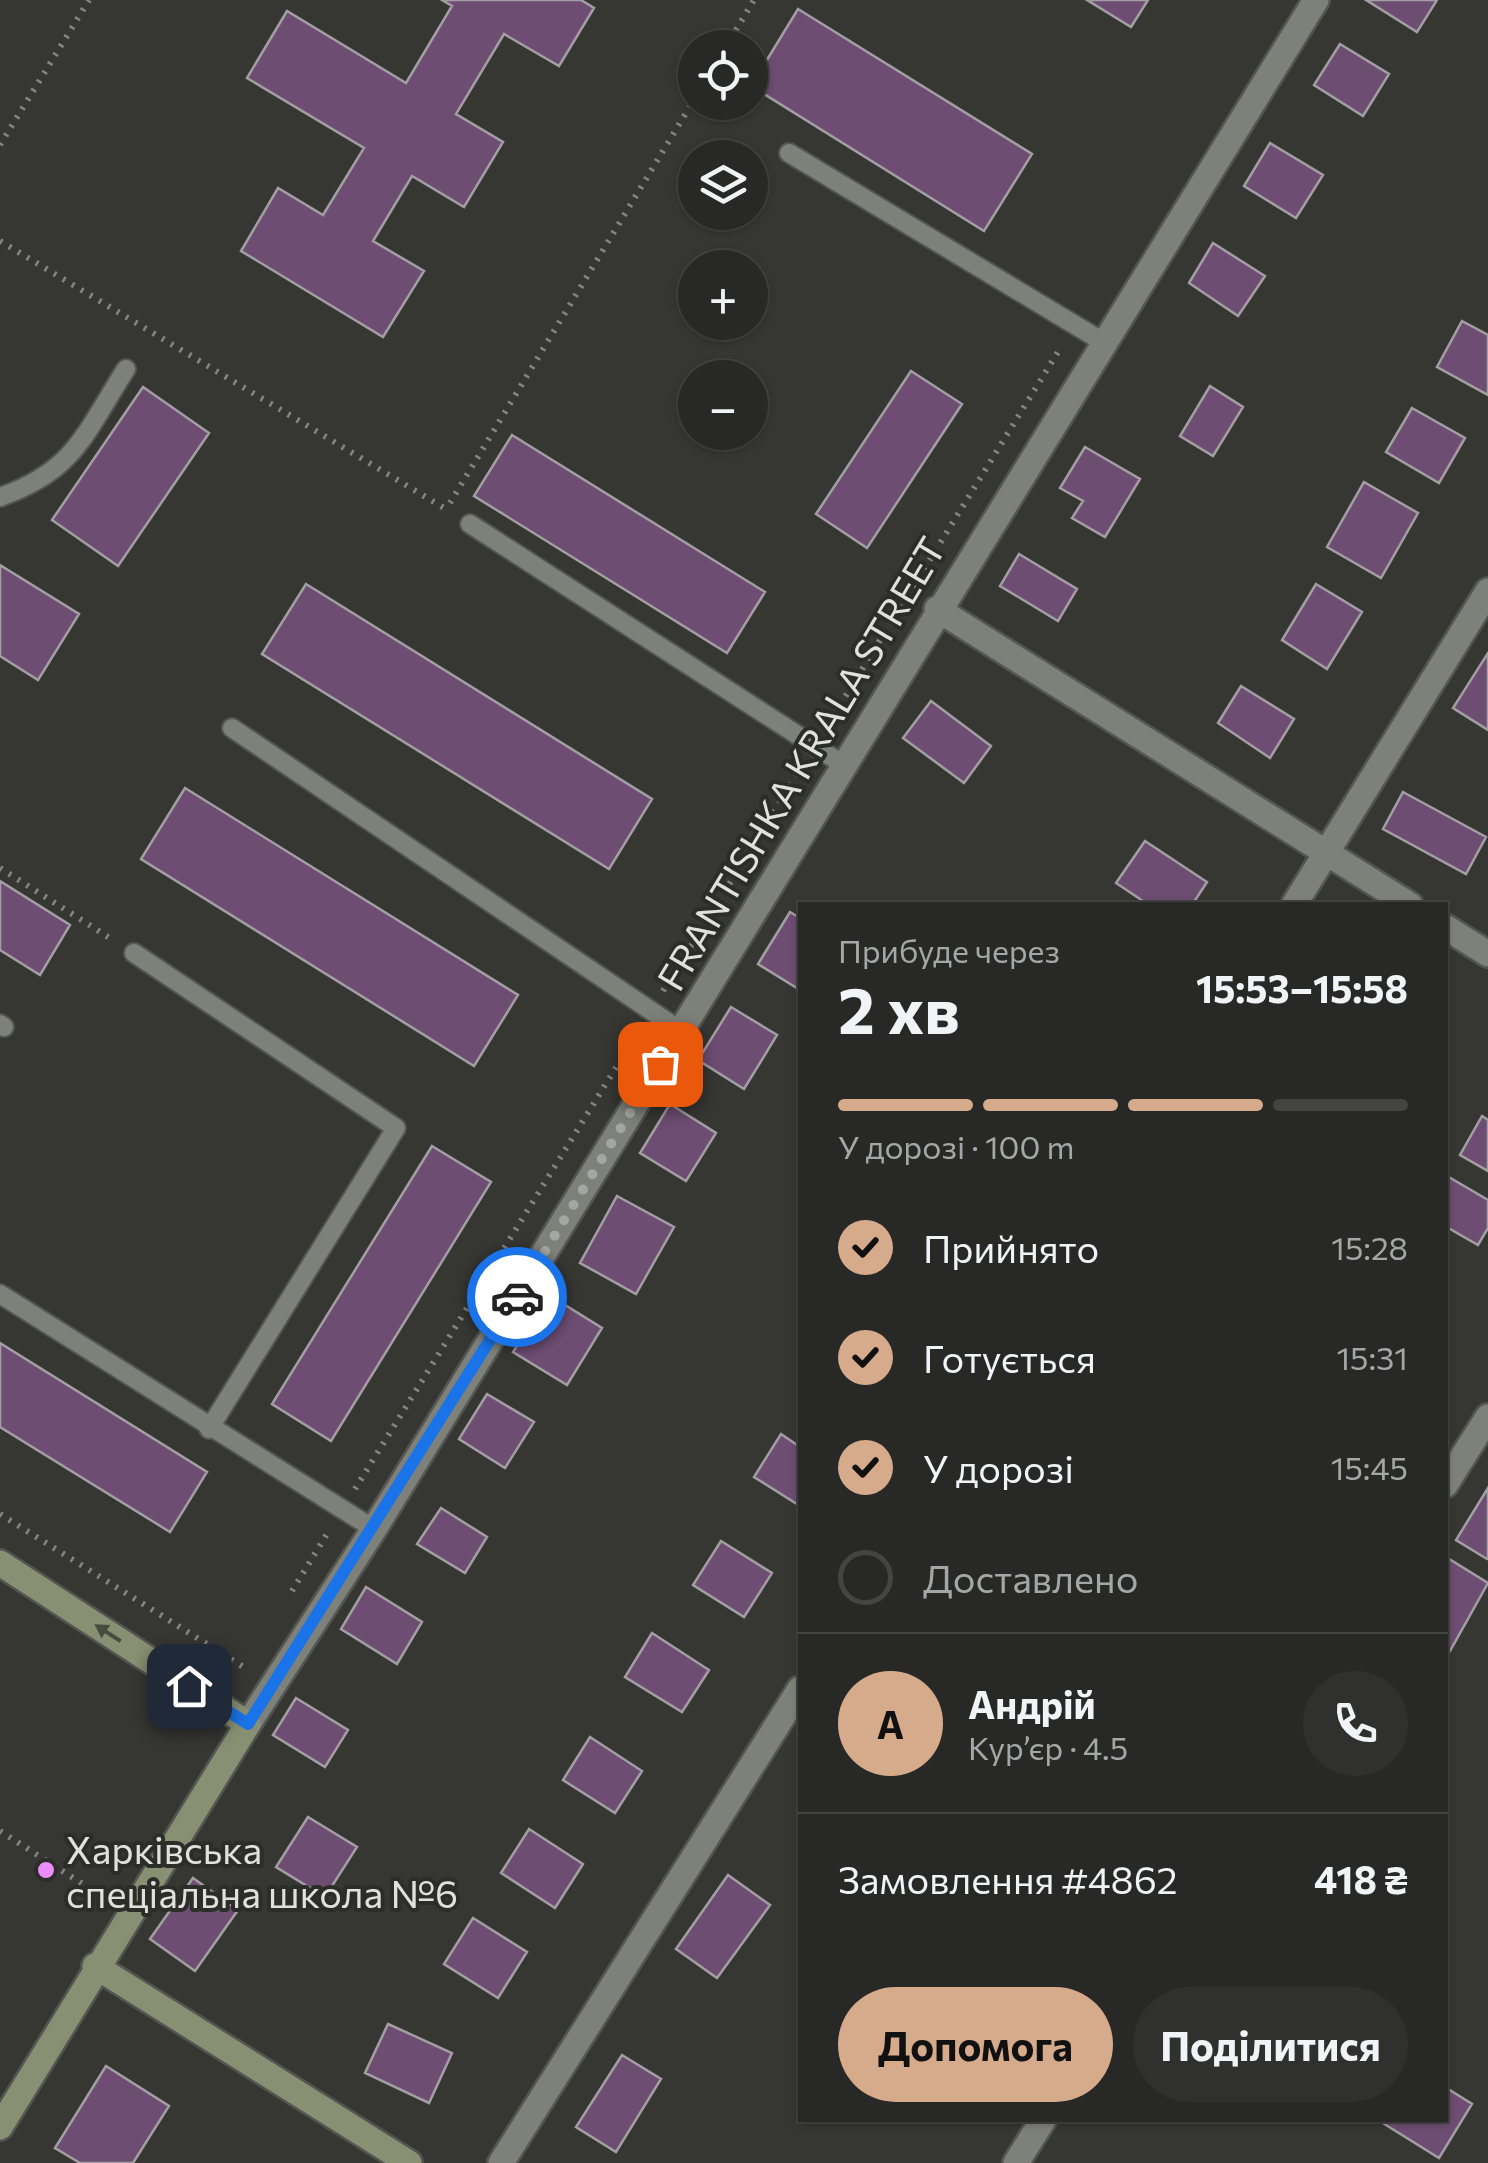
<!DOCTYPE html>
<html lang="uk">
<head>
<meta charset="utf-8">
<style>
	:root { --surface:#282926; --page:#30312e; --text:#f1f3f6; --muted:#a5a6a7; --line:#444543; --accent:#d6ab8b }
	body { margin:0; font-family:Commissioner,sans-serif; background:var(--page); color:var(--text); height:100vh; display:flex; flex-direction:column; font-size:38px; white-space:nowrap }
	* { box-sizing:border-box; margin:0 }
	p { font-size:32px; color:var(--muted) }
	.icon { flex:none; width:55px; height:55px; fill:none; stroke:currentColor; stroke-width:2; stroke-linecap:round; stroke-linejoin:round }
	.map { position:relative; flex:1; overflow:hidden }
	.details { position:absolute; left:798px; top:902px; width:650px; height:1220px; display:flex; flex-direction:column; background:var(--surface); border-radius:0px; box-shadow:0 2px 8px #0004,0 0 0 2px var(--line) }
	.details>* { flex:none }
	.buttons { position:absolute; left:678px; top:30px; display:grid; gap:20px }
	.buttons a { display:grid; place-items:center; width:90px; height:90px; border-radius:50%; background:var(--surface); box-shadow:0 2px 8px #0004,0 0 0 2px var(--line); font-size:50px }
	.pin { position:absolute; display:grid; place-items:center; width:85px; height:85px; color:#fff; margin:-42px; border-radius:20px; box-shadow:0 5px 15px #0006 }
	.courier { position:absolute; display:grid; place-items:center; width:100px; height:100px; margin:-50px; border:8px solid #1a73e8; border-radius:50%; background:#fff; color:#222; box-shadow:0 2px 12px #0007 }
	.overview em { font-style:normal; font-weight:700 }
	.overview div { display:flex; flex-direction:column-reverse }
	.overview { display:flex; align-items:center; justify-content:space-between; height:170px; padding:0 40px }
	h1 { font-size:65px; font-weight:700; line-height:75px }
	.bar { display:grid; grid-template-columns:repeat(4,1fr); gap:15px 10px; align-content:center; height:120px; padding:0 40px }
	.bar i { height:12px; border-radius:8px; background:var(--line) }
	.bar .on { background:var(--accent) }
	.bar p { grid-column:span 4 }
	.line { display:flex; align-items:center; gap:25px; padding:0 40px; border-top:2px solid var(--line) }
	.line div { flex:1 }
	.round { display:grid; place-items:center; flex:none; width:105px; height:105px; border-radius:52px; background:var(--page) }
	ol { padding:0 40px; list-style:none }
	li { display:flex; align-items:center; gap:30px; height:110px }
	li p { margin-inline-start:auto }
	li .icon { padding:10px; border-radius:50%; background:var(--accent); color:#111; stroke-width:4 }
	li:last-child { color:var(--muted) }
	li i { width:55px; height:55px; border:5px solid var(--line); border-radius:50% }
	.button { display:flex; gap:20px; margin-top:auto; padding:20px 40px }
	.button a { flex:1; height:115px; border-radius:60px; background:var(--accent); color:#111; font-size:40px; font-weight:700; line-height:115px; text-align:center }
	.button a+a { background:var(--page); color:var(--text) }
	.map>svg:first-child { display:block }
</style>
</head>
<body>
<div class="map">
<svg width="1488" height="2163" viewBox="0 0 1488 2163">
	<rect width="100%" height="100%" fill="#363733"/>
	<path fill="#6d4d72" stroke="#a39ea3" stroke-width="2.5" d="M442,0H581L594,8L559,66L504,34L456,114L503,142L464,207L412,176L373,241L424,271L383,337L241,251L278,188L323,215L364,148L247,78L287,11L406,83L452,6Z
		M1087,0H1148L1131,27Z
		M1366,0H1437L1417,32Z
		M798,9L1032,154L984,231L751,86Z
		M1340,44L1389,74L1363,116L1314,85Z
		M1270,143L1323,175L1296,218L1244,186Z
		M1213,243L1265,276L1238,316L1189,283Z
		M1462,321L1488,335V395L1437,367Z
		M911,371L962,404L867,548L816,514Z
		M1210,386L1243,407L1213,456L1180,436Z
		M143,387L209,433L118,566L52,520Z
		M1412,408L1465,438L1439,483L1386,452Z
		M512,435L765,592L727,653L474,496Z
		M1085,447L1140,479L1105,537L1072,518L1083,501L1060,488Z
		M1364,482L1418,513L1381,578L1327,547Z
		M1019,554L1077,589L1058,621L1000,586Z
		M0,565L79,614L38,680L0,656Z
		M306,584L652,799L609,869L262,654Z
		M1316,584L1362,612L1327,669L1282,640Z
		M1488,653V730L1453,708Z
		M1241,686L1294,719L1270,758L1218,723Z
		M931,701L991,746L964,783L903,738Z
		M185,788L518,995L474,1066L141,859Z
		M1403,792L1486,837L1466,874L1383,829Z
		M1145,841L1207,882L1192,905H1149L1116,883Z
		M0,881L70,925L40,975L0,950Z
		M790,912L800,918V990L758,964Z
		M731,1007L777,1035L744,1089L698,1060Z
		M670,1104L716,1133L686,1181L640,1153Z
		M1482,1116L1488,1120V1171L1460,1155Z
		M432,1146L491,1182L331,1441L272,1404Z
		M1447,1176L1488,1200V1228L1478,1245L1445,1226Z
		M617,1196L674,1227L636,1294L580,1263Z
		M549,1295L602,1328L567,1385L513,1352Z
		M0,1343L207,1472L170,1532L0,1427Z
		M487,1394L534,1422L505,1468L459,1439Z
		M781,1434L800,1447V1506L754,1477Z
		M1488,1488V1558L1487,1559L1456,1540Z
		M441,1508L487,1537L465,1573L417,1544Z
		M721,1541L772,1573L744,1617L693,1585Z
		M1446,1557L1488,1583L1450,1651L1445,1648Z
		M366,1587L422,1622L397,1664L341,1629Z
		M652,1633L709,1670L682,1712L625,1677Z
		M296,1698L348,1730L325,1767L273,1735Z
		M590,1737L642,1771L615,1813L563,1780Z
		M308,1817L357,1847L325,1897L276,1867Z
		M529,1829L583,1864L555,1908L501,1873Z
		M728,1875L770,1905L717,1978L676,1949Z
		M193,1878L238,1910L195,1971L150,1939Z
		M473,1918L527,1952L498,1998L444,1964Z
		M388,2024L452,2053L429,2103L365,2073Z
		M622,2055L661,2079L616,2152L576,2127Z
		M106,2066L169,2106L133,2163H80L55,2148Z
		M1445,2087L1472,2104L1439,2158L1378,2120H1445Z"/>
	<g fill="none" stroke-linecap="round" stroke-linejoin="round">
		<defs>
			<path id="lane" d="M789,153L1105,343
				M0,497C75,471 85,433 126,369
				M470,524L844,765
				M232,728L681,1031
				M134,953L396,1128L209,1429
				M0,1024L4,1027
				M0,1294L374,1529"/>
			<path id="street" d="M937,609L1410,905
				M1294,905L1488,591
				M1445,927L1488,954
				M1445,1485L1488,1417
				M248,1724L374,1529L1316,0
				M501,2163L800,1689
				M1016,2163L1043,2120"/>
			<path id="secondary" d="M0,1563L248,1724L0,2127
				M95,1966L409,2163"/>
		</defs>
		<use href="#lane" stroke="#545551" stroke-width="22"/>
		<use href="#street" stroke="#545551" stroke-width="30"/>
		<use href="#secondary" stroke="#545551" stroke-width="30"/>
		<path stroke="#848581" stroke-width="6" stroke-dasharray="2.5 8" stroke-linecap="butt" d="M725,48L754,0
			M0,145L89,0
			M0,241L449,511
			M450,503L695,98
			M913,587L1061,347
			M829,723L906,598
			M0,868L113,940
			M663,991L801,768
			M355,1489L638,1032
			M0,1514L245,1668
			M292,1591L330,1529
			M0,1831L103,1897"/>
		<use href="#lane" stroke="#7e807a" stroke-width="18"/>
		<use href="#street" stroke="#7e807a" stroke-width="25"/>
		<use href="#secondary" stroke="#889073" stroke-width="25"/>
	</g>
	<defs><path id="oneway-solid" d="M-6-.8H1V-3.2L6.5 0L1 3.2V.8H-6Z" transform="scale(2.5)"/></defs>
	<use fill="#484b3f" href="#oneway-solid" transform="translate(108 1633) rotate(-147)"/>
	<g fill="none" stroke-linecap="round" stroke-linejoin="round">
		<path stroke="#a4a6a2" stroke-width="10" stroke-dasharray="0 18" d="M517,1297L660,1064"/>
		<path stroke="#1a73e8" stroke-width="12" d="M189,1686L248,1724L517,1297"/>
	</g>
	<circle fill="#ec8cfa" stroke="#2c2d29" stroke-width="4" cx="46" cy="1870" r="10"/>
	<g text-anchor="middle" dominant-baseline="central" stroke-width="8" stroke-linejoin="round" paint-order="stroke">
		<g font-size="38" fill="#e0e1dd" stroke="#2c2d29">
			<text transform="translate(800 763) rotate(-59)">FRANTISHKA KRALA STREET</text>
		</g>
		<g font-size="38" fill="#e0e1dd" stroke="#2c2d29" text-anchor="start">
			<text x="66" y="1848">Харківська<tspan x="66" dy="44">спеціальна школа №6</tspan></text>
		</g>
	</g>
</svg>
<div class="buttons">
<a><svg class="icon" aria-label="locate" viewBox="0 0 24 24"><circle cx="12" cy="12" r="6"/><path d="M12 2v4M12 18v4M2 12h4M18 12h4"/></svg></a>
<a><svg class="icon" aria-label="layers" viewBox="0 0 24 24"><path d="M12 4l9 5-9 5-9-5zM3 14l9 5 9-5"/></svg></a>
<a>+</a>
<a>−</a>
</div>
<div class="pin" style="left:660px;top:1064px;background:#ea580c"><svg class="icon" aria-label="bag" viewBox="0 0 24 24"><path d="M5 8h14l-1 12H6zM9 8a3 3 0 0 1 6 0"/></svg></div>
<div class="pin" style="left:189px;top:1686px;background:#1f2937"><svg class="icon" aria-label="home" viewBox="0 0 24 24"><path d="M3 11l9-7 9 7M6 9v11h12V9"/></svg></div>
<div class="courier" style="left:517px;top:1297px"><svg class="icon" aria-label="car" viewBox="0 0 24 24"><path d="M5 17H2v-5l4-1 3-4h7l3 4 3 1v5h-3M9 17h6M6 11h13"/><circle cx="7" cy="17" r="2"/><circle cx="17" cy="17" r="2"/></svg></div>
<section class="details">
<div class="overview"><div><h1>2 хв</h1><p>Прибуде через</p></div><em>15:53–15:58</em></div>
<div class="bar"><i class="on"></i><i class="on"></i><i class="on"></i><i></i><p>У дорозі · 100 m</p></div>
<ol>
<li><svg class="icon" aria-label="check" viewBox="0 0 24 24"><path d="M5 12l5 5 9-10"/></svg>Прийнято<p>15:28</p></li>
<li><svg class="icon" aria-label="check" viewBox="0 0 24 24"><path d="M5 12l5 5 9-10"/></svg>Готується<p>15:31</p></li>
<li><svg class="icon" aria-label="check" viewBox="0 0 24 24"><path d="M5 12l5 5 9-10"/></svg>У дорозі<p>15:45</p></li>
<li><i></i>Доставлено</li>
</ol>
<div class="line" style="height:180px"><b class="round" style="background:var(--accent);color:#111">А</b><div><b>Андрій</b><p>Кур’єр · 4.5</p></div><a class="round"><svg class="icon" aria-label="phone" viewBox="0 0 24 24"><path d="M5 4h4l2 5-3 2q2 4 5 5l2-3 5 2v4C11 20 4 13 5 4z"/></svg></a></div>
<div class="line" style="height:130px"><div>Замовлення #4862</div><b>418 ₴</b></div>
<div class="button"><a>Допомога</a><a>Поділитися</a></div>
</section>
</div>
</body>
</html>
